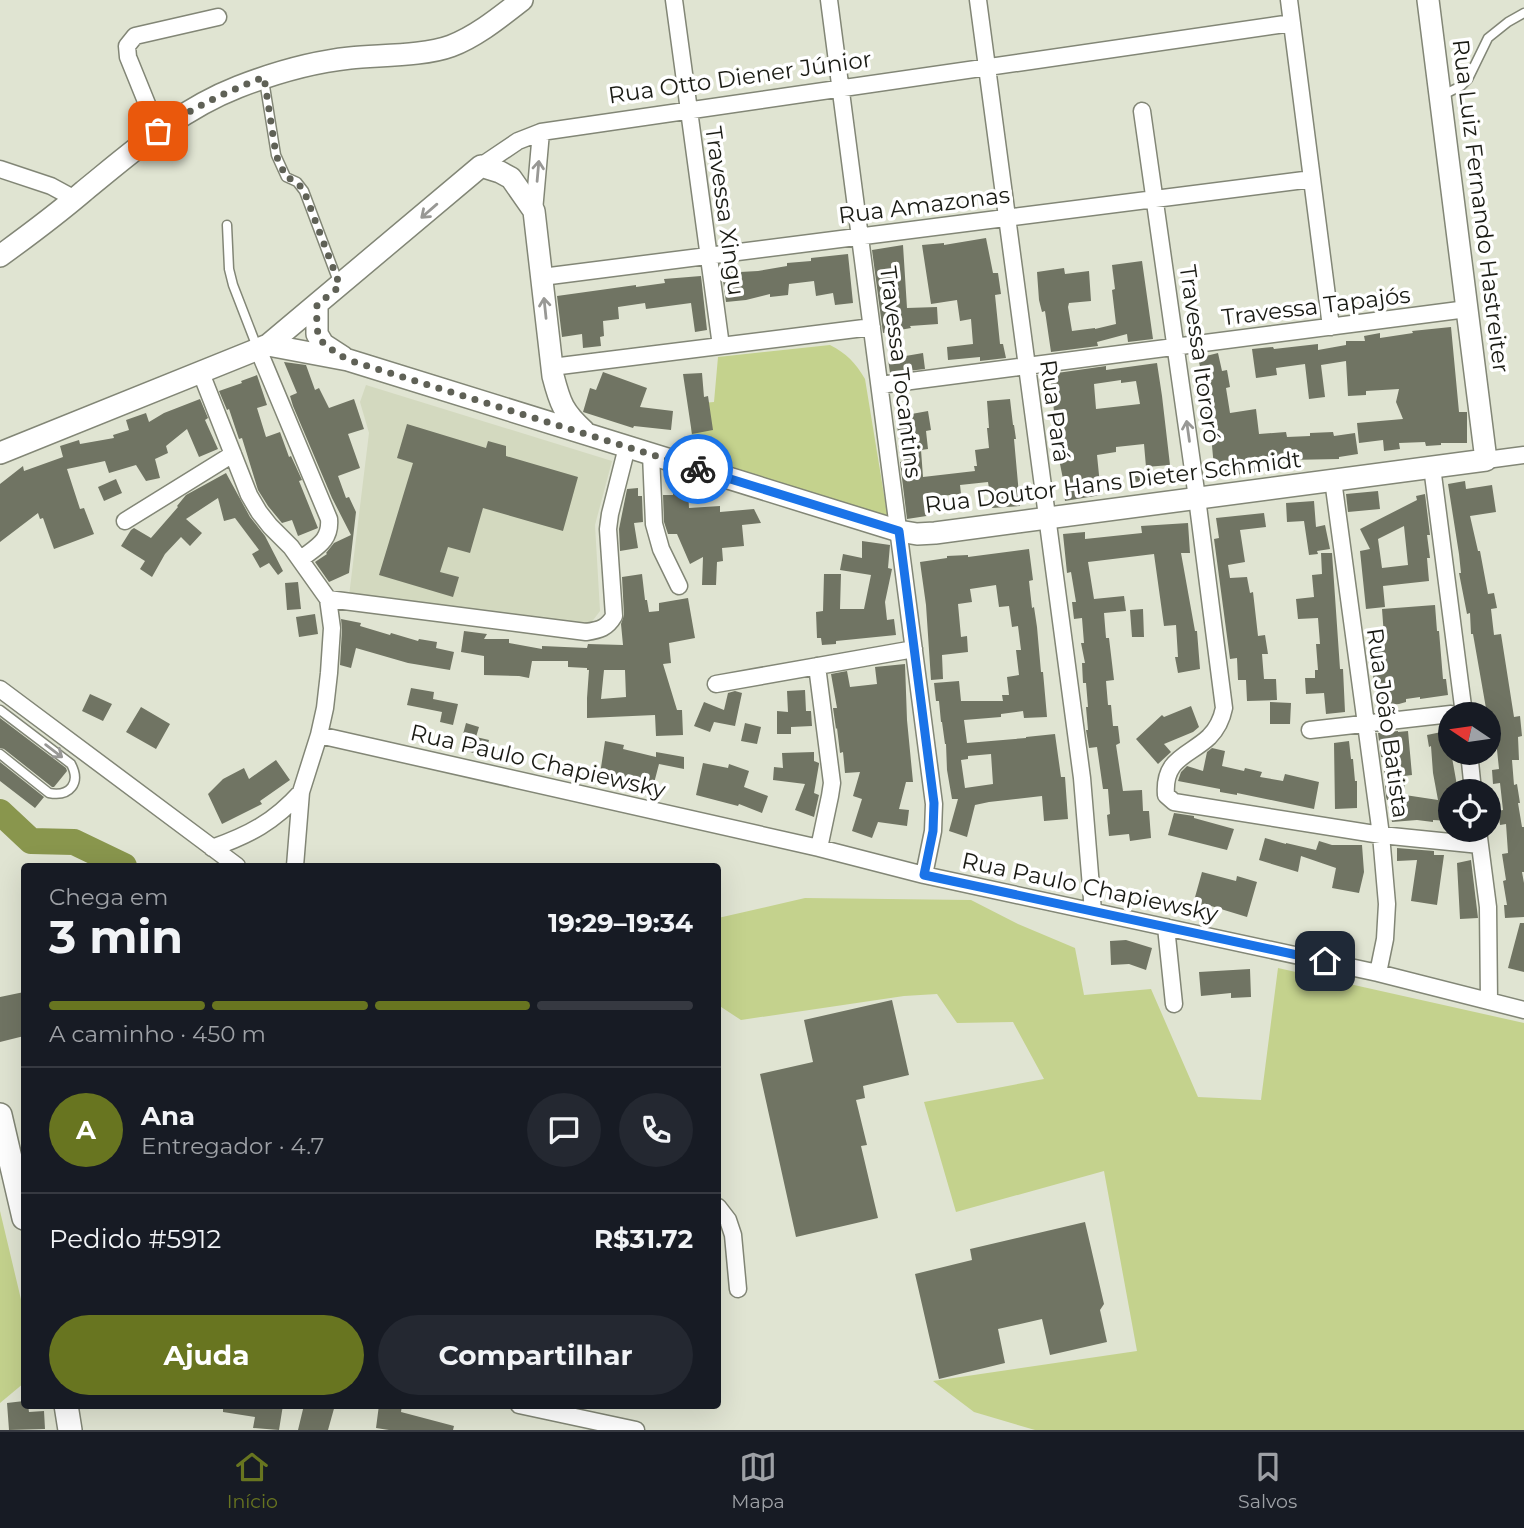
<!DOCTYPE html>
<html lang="pt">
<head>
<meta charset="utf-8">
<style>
	:root { --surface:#171b24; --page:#242831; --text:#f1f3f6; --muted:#9ea1a6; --line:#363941; --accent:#687520 }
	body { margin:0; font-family:Montserrat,sans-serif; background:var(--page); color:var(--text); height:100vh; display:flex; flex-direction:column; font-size:26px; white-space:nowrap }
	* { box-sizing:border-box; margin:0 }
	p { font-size:23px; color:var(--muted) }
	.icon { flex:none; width:38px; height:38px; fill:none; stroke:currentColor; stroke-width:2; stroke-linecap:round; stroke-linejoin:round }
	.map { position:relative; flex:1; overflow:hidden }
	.details { position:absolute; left:21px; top:863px; width:700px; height:546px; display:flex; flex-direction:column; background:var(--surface); border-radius:7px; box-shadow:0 7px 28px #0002 }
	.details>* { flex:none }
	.needle { width:46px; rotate:283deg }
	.tools { position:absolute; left:1438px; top:702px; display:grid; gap:14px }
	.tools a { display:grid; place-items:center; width:63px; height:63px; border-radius:50%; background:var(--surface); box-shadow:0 7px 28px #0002; font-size:35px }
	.pin { position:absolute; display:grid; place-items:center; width:60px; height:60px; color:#fff; margin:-30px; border-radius:14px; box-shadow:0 4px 10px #0006 }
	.courier { position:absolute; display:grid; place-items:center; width:70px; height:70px; margin:-35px; border:5px solid #1a73e8; border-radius:50%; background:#fff; color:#222; box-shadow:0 2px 9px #0007 }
	.head em { font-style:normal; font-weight:700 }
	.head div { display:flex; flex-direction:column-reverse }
	.head { display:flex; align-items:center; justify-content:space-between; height:119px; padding:0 28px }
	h1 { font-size:46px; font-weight:700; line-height:52px }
	.bar { display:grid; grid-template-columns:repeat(4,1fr); gap:10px 7px; align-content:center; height:84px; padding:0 28px }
	.bar i { height:9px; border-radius:5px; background:var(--line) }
	.bar .selected { background:var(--accent) }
	.bar p { grid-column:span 4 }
	.line { display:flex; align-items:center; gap:18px; padding:0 28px; border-top:2px solid var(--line) }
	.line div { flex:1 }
	.round { display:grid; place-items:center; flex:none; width:74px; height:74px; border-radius:37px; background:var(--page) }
	.action { display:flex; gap:14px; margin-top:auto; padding:14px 28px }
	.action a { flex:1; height:80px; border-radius:42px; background:var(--accent); color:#fff; font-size:28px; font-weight:700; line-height:80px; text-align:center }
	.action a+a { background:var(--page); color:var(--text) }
	.tabs { display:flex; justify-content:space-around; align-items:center; height:98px; border-top:2px solid var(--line); background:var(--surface); font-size:19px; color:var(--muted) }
	.tabs a { display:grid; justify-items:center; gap:4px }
	.tabs .selected { color:var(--accent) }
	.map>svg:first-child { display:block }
</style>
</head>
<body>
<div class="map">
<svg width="1524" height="1430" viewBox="0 0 1524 1430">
	<rect width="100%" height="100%" fill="#e0e4d2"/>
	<path fill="#d3d9bf" d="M366,385L612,461L595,525L600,611L588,627L349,596L369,433L360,402Z"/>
	<path fill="#c4d28d" d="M830,345C847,354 855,362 865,379L888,519L693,458L690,404L714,402L718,357Z
		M805,898L971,900L1018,924L1075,948L1084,995L1151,989L1198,1097L1261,1100L1278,968L1524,1023V1430H1035L974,1412L933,1381L1137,1351L1104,1171L956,1212L924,1102L1044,1079L1013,1022L957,1023L937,994L904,996L741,1020L718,1005V918Z
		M0,1211L24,1312V1383L0,1403Z"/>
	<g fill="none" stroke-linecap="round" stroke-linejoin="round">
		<path stroke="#89964d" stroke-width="26" d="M0,812L31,841L74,842L124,866"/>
	</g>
	<path fill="#707463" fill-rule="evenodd" d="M986,238L993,273H998L1001,294L995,295L1000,344H1003L1006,358L980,361V357L948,360L947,347L973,344L971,319L960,321L957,300L931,304L922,245L944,243V245Z
		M903,245L907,308L937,307L938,324L910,326L911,328L883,333L872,250Z
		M848,254L853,303L835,305L833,293L816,296L814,281L789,284L788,295L770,297V294L746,300L726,302L722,273L758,271L787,266V263L811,261V258Z
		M1142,261L1153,339L1128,342L1127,334L1097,342L1098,346L1051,352L1045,311L1042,312L1039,300L1037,272L1064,268L1065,274L1089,271L1091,301L1069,303L1068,307L1072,331L1095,328V329L1116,324L1112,290L1115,289L1112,265Z
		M701,276L707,330L695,332L691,303L646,309L645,303L618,307L619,319L603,321L604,336L600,337L601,346L583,348L582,334L562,337L557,296L636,285V287L665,283L664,279Z
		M1451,327L1459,412H1467V443H1441V445L1426,446L1425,442L1399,443L1400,449L1384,451L1383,440L1359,443L1357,423L1403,419L1396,402L1399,389L1366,391V395L1348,396L1346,361L1321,365L1325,397L1309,399L1305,364L1276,368L1277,375L1256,378L1252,349L1273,347L1274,349L1318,344V350L1346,345V341H1365L1364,336L1380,333V338L1413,333L1412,331Z
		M923,353L925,369L890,373L888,359Z
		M1218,353L1222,371L1227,370L1230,387L1226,388L1230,413L1256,409L1259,434L1286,432L1287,437L1310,436V433L1333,432L1334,436L1355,433L1358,454L1339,457V459L1288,460L1289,462L1261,464L1262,471L1215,478L1211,435H1208L1200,375H1202L1198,358Z
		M284,362L306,365L315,390L319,388L329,408L354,399L364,429L348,434L360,468L338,476L346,498L349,497L356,512L349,573L329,582L315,562L327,554L326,553L334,543L351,535L332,498L293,406L290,396L297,393Z
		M1157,363L1162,396L1170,465L1146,467L1144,444L1116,447V452L1097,455L1101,495L1065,501L1063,484H1064L1055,439H1057L1050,374L1106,366V370ZM1121,380V383L1136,381L1140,404L1096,409L1094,384Z
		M603,372L647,388L640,407L673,411L671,430L634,426L633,428L583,412L590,388L596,390Z
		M702,373L704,397L708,396L713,430L692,434L683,374Z
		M257,375L267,405L257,408L266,437L280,432L289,457L291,456L302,480L299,481L318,528L298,536L292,520L282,523L268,506L258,490L242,438L239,439L229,409L227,410L219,391L242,383L241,381Z
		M200,399L208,418L205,420L218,449L199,457L187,429L166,446L168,453L155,459L160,478L146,481L136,465L109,473L105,461L67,469L80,509L84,508L94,534L54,549L43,518L40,519L38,513L0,542V484L23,466L24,471L63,457L60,446L79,440L80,444L114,438L113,435L129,430L126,420L146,413L149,422L164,413Z
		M1010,399L1013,425H1014L1016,439H1014L1020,506L992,508L988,482L960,485L961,494L930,497L933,515L907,519L900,462L904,461L895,417L928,411L931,430L926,431L928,449L921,450L923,477L975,471L974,466H977L975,450L989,448L987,428H989L987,401Z
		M407,424L486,448L488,441L506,446V456L578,477L563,531L483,508L470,553L448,547L440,572L459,577L453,597L379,575L413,463L397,458Z
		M1152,470L1154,484L1134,487L1131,474Z
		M226,473L250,517L265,536L283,571L278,575L269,563L260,568L252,554L259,550L235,518L224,521L218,498L186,519L202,533L190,546L181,537L165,554L152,577L140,569L145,561L121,546L131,530L134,528L151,538L178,507L177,506L186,495Z
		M116,479L122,493L104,501L98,487Z
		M1465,481L1466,489L1492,485L1496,512L1470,516L1478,551H1480L1488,594L1494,593L1497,608L1491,609L1494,635L1501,634L1514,717L1520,716L1522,736L1518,737L1519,760H1512L1514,785L1517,784L1520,803H1518L1522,827H1524V872H1522L1524,883V917L1505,918L1504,905H1507L1503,881L1506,880L1502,854L1508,853L1506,824L1500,825L1498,811L1503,810L1500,783L1493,784L1492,770L1499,769L1496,740H1490L1489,714H1487L1473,634H1471L1470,613L1467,614L1459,573H1461L1459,554L1448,484Z
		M638,488V496H642L643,522L634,523L638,548L620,551L619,529L627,489Z
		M688,491L689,508L720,506V512L754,509L761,523L742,525L744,546L722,548L723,561L717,562L716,585H702L703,557L690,564L677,534H668L664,522L663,495H673V492Z
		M1378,491L1380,509L1348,512L1346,494Z
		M1425,494L1430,535H1427L1430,558H1427L1429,581L1383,586L1385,607L1366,609L1360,551L1370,549L1360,529L1417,500L1416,496ZM1404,526L1408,565L1382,568L1378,539Z
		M1314,501L1316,527L1325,525L1330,549L1317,551L1318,554L1309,555L1304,521L1287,522L1286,503Z
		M1264,513L1266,527L1240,530L1245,562L1228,565L1230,578L1247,577L1250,593L1253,592L1258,636L1265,635L1268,654H1262L1264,679H1276L1277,700L1247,701L1246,680H1238L1237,658L1230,659L1214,539L1219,538L1216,518Z
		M1188,523L1190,553H1181L1195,631H1197L1200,669L1178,673L1175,657H1178L1176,625L1164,626L1154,554L1088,562L1094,599L1124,596L1126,611L1104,613L1106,638H1109L1114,680L1106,681L1108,705H1111L1113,726H1118L1120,743L1116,745L1123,791L1142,790L1143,811H1149L1151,838L1130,841L1129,834L1109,836L1107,815L1110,814L1108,789H1103L1097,747L1089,748L1086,730H1088L1086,707H1088L1086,683H1083L1082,663H1085L1081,643H1084L1082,618L1074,619L1072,602H1076L1071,572L1067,573L1063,534L1085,532V539L1142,533L1141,526Z
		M862,541L890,545L888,568L892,569L885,602L887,620L894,619L896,635L836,641V644L822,645L821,638H817L816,612L823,611L824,574H841L840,609H864L871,575L840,570L843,554L862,558Z
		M1029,549L1033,580L1029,581L1032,608L1034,607L1037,627L1041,672H1043L1047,717L1024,718L1023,711L1001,714V717L964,720L967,743L1026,738V737L1055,734L1061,777H1065L1068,819L1044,821L1042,796L989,802L975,805L967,837L949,831L958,799H952L947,770L946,744H945L942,722H941L939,701H936L934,683L959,681L961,701H1003L1002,695H1009L1007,677L1019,675L1016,650H1021L1018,626L1012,627L1009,606L999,607L996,585L970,589L972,602L958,604L961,637L967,636L968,652L942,655L943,679L931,680L926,605L920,562L947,558V556L968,555V557ZM991,754L993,784L965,788L961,760L968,759V756Z
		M1321,553H1332L1340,669H1343L1345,712L1326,714L1324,693L1306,694L1305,678H1315V670H1318L1316,644H1320L1318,618L1298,619L1296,599L1314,597L1312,575L1322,574Z
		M642,574L645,600H647L649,612L659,611V603L688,598L695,638L669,643L671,663L663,664L677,710H682L683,735L656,736L655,715L587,718V698L589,670H587V668L568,667V661H532L529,678L519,676L484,675V656L461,652L464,631L487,634L484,639H509V643L542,649V646L587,648L588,644L623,645L621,624L624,615L622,577ZM604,670H625L626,697L601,699Z
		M298,582L301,609L287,610L285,583Z
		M1435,605L1437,631H1439L1443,679H1446L1448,695L1420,699V697L1406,699V702L1399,704L1377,706L1368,638L1384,636L1382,609Z
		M1143,609L1144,637H1132L1130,610Z
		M315,614L318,634L299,637L296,617Z
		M341,619L361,623L360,626L390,635L391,633L418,641L419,639L437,642L436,648L454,652L450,670L408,663L356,648L351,668L340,665L342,629Z
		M905,664L907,720L913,782H906L899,809L909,810L907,826L878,822L872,838L852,831L862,799L853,796L860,772L845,773L843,752L840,753L837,728L836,729L833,708H837L831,674L847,671L850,687L877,684L875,667Z
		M411,688L434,692L433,699L458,704L453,725L440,722L442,712L407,705Z
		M805,690L806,711H811L812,726L791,727V734H777V711L788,712L787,691Z
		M735,691L742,693L735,726L714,722L710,732L694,726L704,702L724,710L728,693Z
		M90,694L112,704L103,721L82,711Z
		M1270,702L1291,703L1290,724H1270Z
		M1191,706L1199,727L1193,732L1164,744L1171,752L1158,764L1136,739L1162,715L1164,717Z
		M141,707L170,724L156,749L126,732Z
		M0,718L66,768L67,771L54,787H52L4,749L0,748Z
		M466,723L479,727L476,737L489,740L485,756L459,749Z
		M745,723L761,727L757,744L741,741Z
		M1451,730V752L1458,791H1451L1450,821L1433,820V822L1417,820L1392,822L1389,800H1387L1386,797L1383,757H1381L1378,733L1398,731V732L1408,731L1412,775L1404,776L1405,795L1438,800L1433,773L1431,746L1429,747L1427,735Z
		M605,741L624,745L623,749L656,757V752L684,757V769L659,764L653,787L629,782L630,779L600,774Z
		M1349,741L1351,759H1353L1355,781H1357V808L1335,809L1334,743Z
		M1212,748L1225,751L1222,766L1244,771L1245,768L1262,772L1260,777L1283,781L1285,774L1319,782L1314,809L1237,793V795L1220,792V789L1178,781L1181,772L1187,766L1203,771L1207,752Z
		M814,752V761L819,763V764L814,793L819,795L814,817L795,810L805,784L773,780L774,767L783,768L782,753Z
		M276,760L290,780L260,801L262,804L222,824L208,794L223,779L244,768L249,779Z
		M0,762L44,797L35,808L0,781Z
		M703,763L728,768L729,764L749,771L744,787L768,796L762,813L739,804L738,806L696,795Z
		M1174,813L1194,816V818L1234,829L1227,850L1168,835Z
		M1265,838L1286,844V843L1316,850L1319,841L1332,845H1362L1364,872L1359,893L1332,888L1336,868L1301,856L1298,872L1259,860Z
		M1397,848L1434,851V855H1444L1437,905L1411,901L1417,860L1397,861Z
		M1471,860L1478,918L1460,919L1457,863Z
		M1202,872L1236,881L1237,876L1257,882L1247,917L1211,906L1209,913L1192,908Z
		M1520,923H1524V972L1508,968Z
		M1126,940L1152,948L1146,970L1129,964L1111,965L1110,941Z
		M1250,969L1251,997L1231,998V993L1201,996L1199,972Z
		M24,992V1036L0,1042V997Z
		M892,1000L909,1075L863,1086L865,1098L856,1100L867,1145L861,1146L878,1218L796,1237L760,1074L813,1062L804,1020Z
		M1085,1222L1104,1304L1100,1310L1107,1342L1050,1355L1042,1319L998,1329L1005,1363L939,1379L915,1274L972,1260L970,1249Z
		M24,1401V1405H28L29,1412L44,1411L45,1429L9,1430L7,1403Z
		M223,1405H283L279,1430L253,1428L255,1417L223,1412Z
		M304,1405H335L328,1430H298Z
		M379,1405H402L401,1412L454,1426L453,1430H389L376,1428Z"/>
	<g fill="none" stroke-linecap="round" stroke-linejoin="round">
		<defs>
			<path id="service" d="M264,80L276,155L286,177L297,182L304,191L339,284
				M1443,95L1461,86L1468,79L1488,38L1508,22L1524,13
				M227,225L229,269L233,285L257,347
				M0,710L71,764C81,783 70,797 49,793L0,754"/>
			<path id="minor" d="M674,0L721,346
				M829,0L934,804L933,831L924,875
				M978,0L1082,778L1093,911
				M1289,0L1331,327
				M1142,111L1197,498L1224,708C1222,718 1217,729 1209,737C1189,756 1163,758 1166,795L1174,802L1381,835L1480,845
				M158,131L128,57L127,46L135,36L218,17
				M481,166L518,141L541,132L1292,23
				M0,169L51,186L75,199
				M534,211L541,132
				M542,277L1312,179
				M258,349L329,519C331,541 316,547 301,559
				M552,367L872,327
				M201,373L249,495L259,512L270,526L291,547L328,599L332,628L329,673L325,708L319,735L301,792L295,866
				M880,385L1467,309
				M651,454L654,524L661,549L679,586
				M1486,460L1524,455
				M1432,467L1464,714
				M1333,480L1381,835L1387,904L1385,939L1378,973
				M125,521L233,454
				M328,599L586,632C600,630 607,628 614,616L608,529L610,514L627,447
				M817,666L832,783L830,796L819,848
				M716,684L914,649
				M0,689L237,866
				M1310,730L1451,714
				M319,735L819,848L924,875L1378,973L1524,1010
				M1469,752L1473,791
				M1478,830L1488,907L1489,1001
				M212,848C249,835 274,822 301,792
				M1166,927L1174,1004
				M718,1207L728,1220L733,1235L738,1289
				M519,1405L636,1430"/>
			<path id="tertiary" d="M0,256C29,235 57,214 84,191C132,152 179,110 238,87C274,73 312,62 350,58C380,55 424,56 451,46C477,36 500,17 522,0
				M317,305V334L323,344L343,357
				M268,345L481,166L500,172L511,178L534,211L553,376C560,403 563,412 584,431
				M0,453L268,345L348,360L899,531L917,534L935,533L1486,460L1428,0"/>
			<path id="secondary" d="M0,1115L24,1218
				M66,1405L70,1430"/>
		</defs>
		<use href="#service" stroke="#828676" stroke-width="11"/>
		<use href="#minor" stroke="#828676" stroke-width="19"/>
		<use href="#tertiary" stroke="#828676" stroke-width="24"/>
		<use href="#secondary" stroke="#828676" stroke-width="26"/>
		<use href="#service" stroke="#fff" stroke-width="8"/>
		<use href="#minor" stroke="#fff" stroke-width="16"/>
		<use href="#tertiary" stroke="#fff" stroke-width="21"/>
		<use href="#secondary" stroke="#fff" stroke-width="23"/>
	</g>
	<defs><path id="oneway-shaft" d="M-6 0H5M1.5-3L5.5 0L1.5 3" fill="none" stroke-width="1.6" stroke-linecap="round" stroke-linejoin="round" transform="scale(1.75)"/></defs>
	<g stroke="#989895">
		<use href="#oneway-shaft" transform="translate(538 171) rotate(-85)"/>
		<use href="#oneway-shaft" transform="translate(429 211) rotate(139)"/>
		<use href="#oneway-shaft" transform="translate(545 308) rotate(-96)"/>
		<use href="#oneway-shaft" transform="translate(1188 431) rotate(-98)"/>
		<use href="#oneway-shaft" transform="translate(54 751) rotate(37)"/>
	</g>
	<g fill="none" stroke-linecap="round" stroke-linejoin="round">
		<path stroke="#5f6156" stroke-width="7" stroke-dasharray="0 12.6" d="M158,131C192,108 226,92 264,77L276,155L286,177L297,182L304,191L340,286L317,305C316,343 317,340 348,360L698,469"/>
		<path stroke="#1a73e8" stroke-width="9" d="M698,469L899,531L934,803L933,831L924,875L1325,961"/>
	</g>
	<g text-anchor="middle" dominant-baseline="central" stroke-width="7" stroke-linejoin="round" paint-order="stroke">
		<g font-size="23" fill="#1a1b14" stroke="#fff">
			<text transform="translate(740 77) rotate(-8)">Rua Otto Diener Júnior</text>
			<text transform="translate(924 205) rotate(-7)">Rua Amazonas</text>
			<text transform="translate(1481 206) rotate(83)">Rua Luiz Fernando Hastreiter</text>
			<text transform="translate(725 211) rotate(82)">Travessa Xingu</text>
			<text transform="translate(1316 306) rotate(-7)">Travessa Tapajós</text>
			<text transform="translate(1200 354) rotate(82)">Travessa Itororó</text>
			<text transform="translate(901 372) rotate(83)">Travessa Tocantins</text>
			<text transform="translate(1055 411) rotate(82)">Rua Pará</text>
			<text transform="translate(1113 482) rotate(-7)">Rua Doutor Hans Dieter Schmidt</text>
			<text transform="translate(1388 723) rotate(82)">Rua João Batista</text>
			<text transform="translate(538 761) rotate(13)">Rua Paulo Chapiewsky</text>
			<text transform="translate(1090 887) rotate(12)">Rua Paulo Chapiewsky</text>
		</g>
	</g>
</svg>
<div class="tools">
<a><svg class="needle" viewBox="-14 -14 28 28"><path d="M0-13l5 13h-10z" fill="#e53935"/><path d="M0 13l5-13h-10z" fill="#9ea1a6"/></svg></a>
<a><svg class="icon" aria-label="locate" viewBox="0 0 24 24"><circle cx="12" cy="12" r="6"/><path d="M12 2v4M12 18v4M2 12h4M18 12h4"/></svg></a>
</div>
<div class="pin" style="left:158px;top:131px;background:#ea580c"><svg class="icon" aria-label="bag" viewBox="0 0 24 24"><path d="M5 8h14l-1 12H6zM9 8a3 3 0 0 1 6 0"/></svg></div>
<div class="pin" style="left:1325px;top:961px;background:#1f2937"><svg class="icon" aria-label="home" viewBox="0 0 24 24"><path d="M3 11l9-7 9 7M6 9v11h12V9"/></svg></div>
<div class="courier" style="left:698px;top:469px"><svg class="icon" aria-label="bike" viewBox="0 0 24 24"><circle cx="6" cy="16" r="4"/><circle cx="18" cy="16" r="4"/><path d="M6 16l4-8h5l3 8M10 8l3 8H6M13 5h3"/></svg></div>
<section class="details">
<div class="head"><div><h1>3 min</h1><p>Chega em</p></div><em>19:29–19:34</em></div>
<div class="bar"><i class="selected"></i><i class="selected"></i><i class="selected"></i><i></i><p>A caminho · 450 m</p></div>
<div class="line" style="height:126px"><b class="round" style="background:var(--accent);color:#fff">A</b><div><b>Ana</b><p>Entregador · 4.7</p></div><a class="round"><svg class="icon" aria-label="chat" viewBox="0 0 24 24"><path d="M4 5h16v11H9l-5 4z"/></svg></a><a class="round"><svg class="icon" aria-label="phone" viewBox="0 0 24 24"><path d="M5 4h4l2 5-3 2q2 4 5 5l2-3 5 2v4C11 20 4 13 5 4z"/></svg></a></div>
<div class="line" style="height:91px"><div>Pedido #5912</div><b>R$31.72</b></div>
<div class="action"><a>Ajuda</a><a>Compartilhar</a></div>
</section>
</div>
<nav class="tabs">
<a class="selected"><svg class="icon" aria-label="home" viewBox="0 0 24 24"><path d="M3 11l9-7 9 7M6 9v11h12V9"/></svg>Início</a>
<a><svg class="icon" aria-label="map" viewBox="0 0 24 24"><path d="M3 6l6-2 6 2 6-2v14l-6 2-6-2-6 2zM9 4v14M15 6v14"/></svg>Mapa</a>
<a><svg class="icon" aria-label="saved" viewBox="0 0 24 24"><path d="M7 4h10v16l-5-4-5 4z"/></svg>Salvos</a>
</nav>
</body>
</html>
